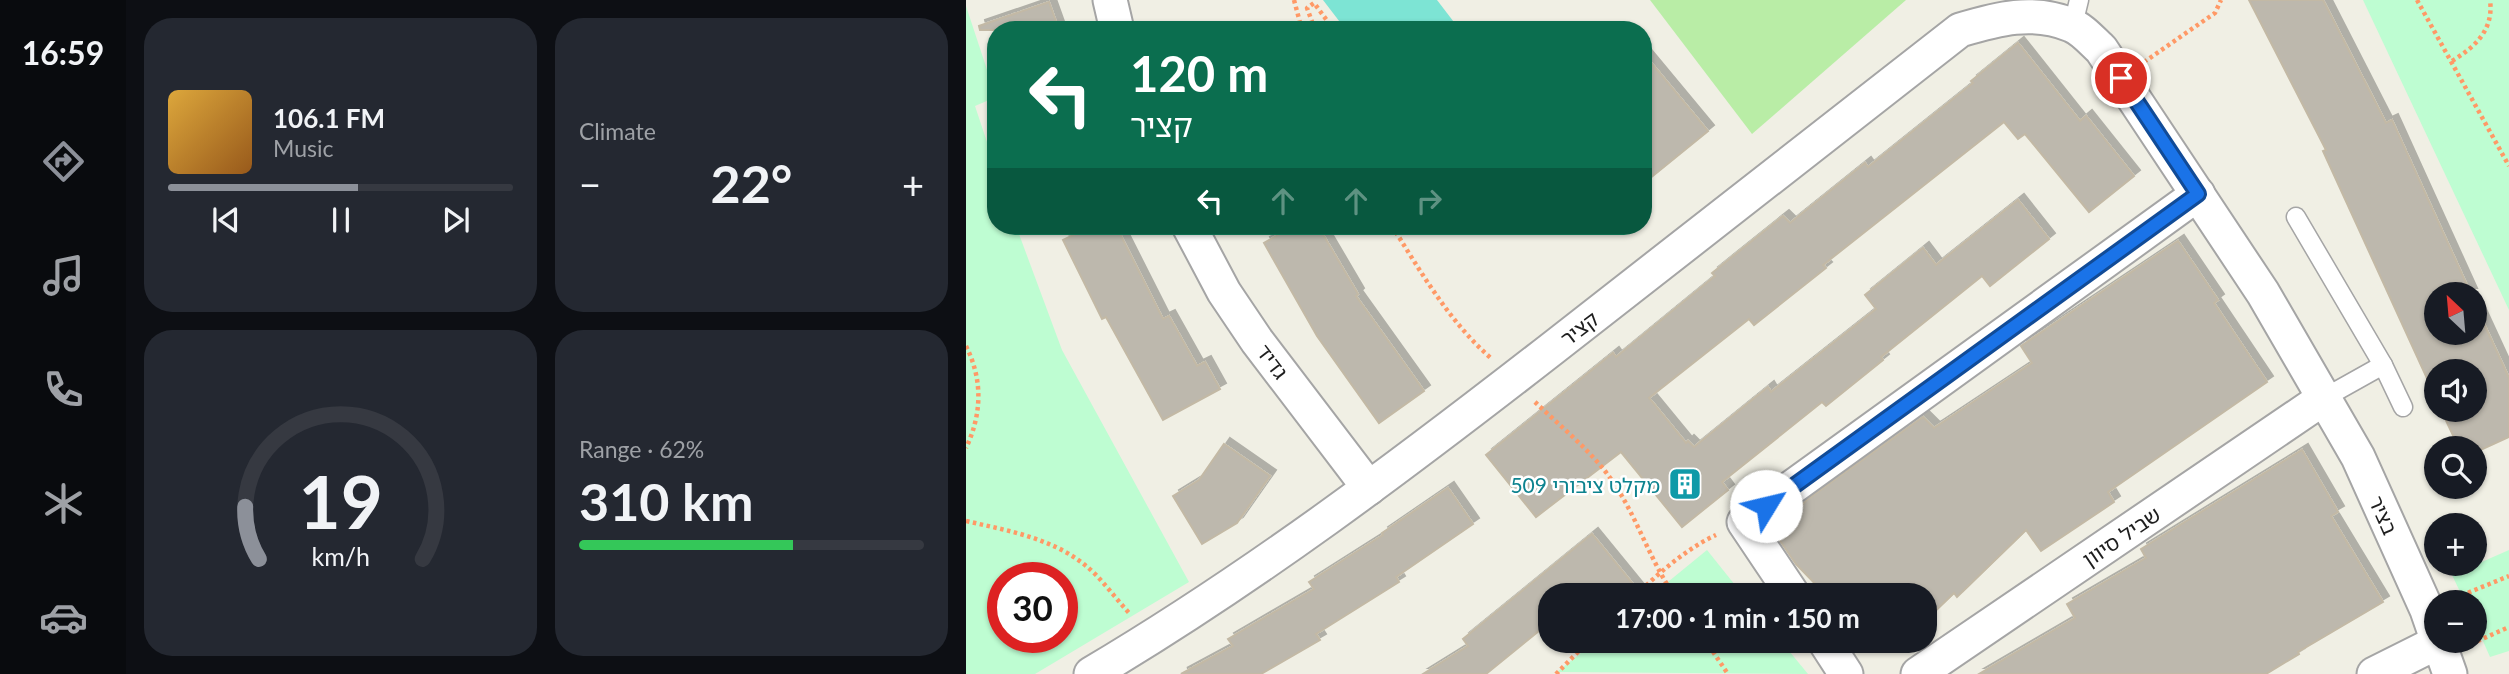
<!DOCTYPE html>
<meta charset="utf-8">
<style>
:root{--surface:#171b24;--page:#242831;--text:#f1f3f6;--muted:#9ea1a6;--line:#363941;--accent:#8c9099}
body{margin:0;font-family:Lato,"Noto Sans Hebrew",sans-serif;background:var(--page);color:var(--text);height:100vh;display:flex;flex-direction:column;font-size:26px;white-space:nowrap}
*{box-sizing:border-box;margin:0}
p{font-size:23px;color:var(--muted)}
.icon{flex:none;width:38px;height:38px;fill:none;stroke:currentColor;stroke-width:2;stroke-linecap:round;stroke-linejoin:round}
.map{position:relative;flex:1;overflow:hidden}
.sheet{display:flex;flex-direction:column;gap:18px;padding:18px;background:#0d0f14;width:840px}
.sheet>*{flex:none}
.hud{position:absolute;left:21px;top:21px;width:665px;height:214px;border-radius:28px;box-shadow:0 2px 5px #0004;background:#0b6e4f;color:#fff;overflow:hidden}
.needle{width:46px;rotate:334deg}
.buttons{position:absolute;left:1458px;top:282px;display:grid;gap:14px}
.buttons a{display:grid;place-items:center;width:63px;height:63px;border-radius:50%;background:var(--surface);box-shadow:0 2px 5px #0004;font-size:35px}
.speed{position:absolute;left:21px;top:562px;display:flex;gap:14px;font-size:35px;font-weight:700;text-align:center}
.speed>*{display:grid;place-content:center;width:91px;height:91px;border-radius:50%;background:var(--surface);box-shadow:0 2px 5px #0004;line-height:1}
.speed .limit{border:10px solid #d22;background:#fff;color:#111}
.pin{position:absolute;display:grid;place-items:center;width:60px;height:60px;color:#fff;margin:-30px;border:4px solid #fff;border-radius:50%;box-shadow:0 2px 7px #0007}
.me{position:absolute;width:77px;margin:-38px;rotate:54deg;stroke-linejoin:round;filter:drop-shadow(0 0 5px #0008)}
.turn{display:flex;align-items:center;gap:24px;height:147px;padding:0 28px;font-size:32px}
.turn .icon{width:91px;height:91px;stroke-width:2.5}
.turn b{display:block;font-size:49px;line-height:60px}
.lanes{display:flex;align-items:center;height:66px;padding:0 28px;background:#0003;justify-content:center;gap:35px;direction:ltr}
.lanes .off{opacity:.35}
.big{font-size:52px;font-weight:700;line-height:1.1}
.sheet .tile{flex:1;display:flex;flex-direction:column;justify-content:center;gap:10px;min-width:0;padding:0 24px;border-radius:28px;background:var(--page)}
.sheet .dial{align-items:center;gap:0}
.dial svg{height:182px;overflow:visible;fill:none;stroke:var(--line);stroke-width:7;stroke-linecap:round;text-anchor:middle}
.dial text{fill:var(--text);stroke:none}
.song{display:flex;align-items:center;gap:21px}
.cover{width:84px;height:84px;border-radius:10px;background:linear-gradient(135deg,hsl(40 70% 55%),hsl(30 70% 35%))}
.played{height:7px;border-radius:4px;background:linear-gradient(90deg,var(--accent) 55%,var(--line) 55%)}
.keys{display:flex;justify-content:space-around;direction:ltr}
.heat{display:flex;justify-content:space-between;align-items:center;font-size:38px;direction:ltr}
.charge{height:10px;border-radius:5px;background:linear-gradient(90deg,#34c759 62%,var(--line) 0)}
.sheet .tiles{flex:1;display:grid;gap:18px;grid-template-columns:repeat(2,1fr)}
.trip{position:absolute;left:572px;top:583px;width:399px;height:70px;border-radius:28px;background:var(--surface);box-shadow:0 2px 5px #0004;font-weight:700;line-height:70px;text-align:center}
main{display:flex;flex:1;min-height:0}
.tabs{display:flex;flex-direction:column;width:126px;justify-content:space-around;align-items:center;background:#090b0e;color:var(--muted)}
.tabs .icon{width:49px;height:49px}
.tabs .on{color:var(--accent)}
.tabs b{font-size:32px;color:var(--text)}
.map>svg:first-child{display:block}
.grass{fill:#b9eda6}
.park{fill:#befdd2;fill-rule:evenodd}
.pitch{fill:#7de4d4}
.building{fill:#bdb8ad;stroke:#c3b9a5;stroke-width:2;filter:url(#shadow)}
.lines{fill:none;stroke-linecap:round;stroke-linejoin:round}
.service-casing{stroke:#a5a5a5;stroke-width:21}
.minor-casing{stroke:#a5a5a5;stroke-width:37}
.path{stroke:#f96;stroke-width:4.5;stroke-dasharray:3.5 3.5;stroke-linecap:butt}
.service{stroke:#fff;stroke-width:18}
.minor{stroke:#fff;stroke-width:33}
.route-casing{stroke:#114b97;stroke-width:18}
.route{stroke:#1a73e8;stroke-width:12}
.labels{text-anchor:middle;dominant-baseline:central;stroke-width:5;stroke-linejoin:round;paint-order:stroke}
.street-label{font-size:21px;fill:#1e1e1e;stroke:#fff}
.culture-label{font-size:21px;fill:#0d838f;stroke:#fff;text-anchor:end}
</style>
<main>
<nav class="tabs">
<b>16:59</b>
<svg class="icon on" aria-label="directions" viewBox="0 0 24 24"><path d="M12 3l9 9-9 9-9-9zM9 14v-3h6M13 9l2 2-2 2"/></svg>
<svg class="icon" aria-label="music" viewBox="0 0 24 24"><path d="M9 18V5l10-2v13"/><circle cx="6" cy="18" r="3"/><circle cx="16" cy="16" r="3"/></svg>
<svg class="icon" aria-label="phone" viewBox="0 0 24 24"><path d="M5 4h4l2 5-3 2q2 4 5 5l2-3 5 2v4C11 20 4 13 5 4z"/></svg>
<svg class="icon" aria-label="climate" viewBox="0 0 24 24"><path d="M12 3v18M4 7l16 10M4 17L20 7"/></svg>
<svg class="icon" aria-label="car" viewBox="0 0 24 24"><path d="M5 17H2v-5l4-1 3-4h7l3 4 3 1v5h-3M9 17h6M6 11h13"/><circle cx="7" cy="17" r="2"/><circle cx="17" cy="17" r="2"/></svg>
</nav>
<section class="sheet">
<div class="tiles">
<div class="tile">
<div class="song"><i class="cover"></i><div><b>106.1 FM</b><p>Music</p></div></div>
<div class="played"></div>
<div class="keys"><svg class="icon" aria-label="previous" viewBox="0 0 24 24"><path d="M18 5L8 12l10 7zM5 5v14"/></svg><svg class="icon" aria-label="pause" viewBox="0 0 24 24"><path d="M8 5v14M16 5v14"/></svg><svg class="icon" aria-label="next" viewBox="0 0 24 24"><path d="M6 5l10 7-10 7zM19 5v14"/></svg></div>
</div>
<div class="tile"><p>Climate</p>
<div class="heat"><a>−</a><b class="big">22°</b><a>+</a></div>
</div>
<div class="tile dial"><svg viewBox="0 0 100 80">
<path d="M14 69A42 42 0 1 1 86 69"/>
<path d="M14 69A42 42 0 0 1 8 46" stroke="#8c9099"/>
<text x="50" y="56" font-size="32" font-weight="700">19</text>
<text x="50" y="72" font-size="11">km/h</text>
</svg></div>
<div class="tile"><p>Range · 62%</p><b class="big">310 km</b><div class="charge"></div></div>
</div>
</section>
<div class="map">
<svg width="1543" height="674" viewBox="0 0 1543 674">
<defs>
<filter id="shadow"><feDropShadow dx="6" dy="-6" stdDeviation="0" flood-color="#0004"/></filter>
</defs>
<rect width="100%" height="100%" fill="#f0efe4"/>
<path class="grass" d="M684 0H940L786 134Z"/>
<g class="park">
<path d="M1397 0H1543V310Z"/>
<path d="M0 6 30 97 9 106 30 169V226H50L96 350 223 582 69 674H0ZM37 578H96V637H37Z"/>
<path d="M741 550 777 595H686Z"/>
<path d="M1543 550V651L1524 657 1509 623 1508 602H1499L1486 575Z"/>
<path d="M814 640 842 674 591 672 630 641Z"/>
</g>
<path class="pitch" d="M357 0H471L494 30H380Z"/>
<g class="building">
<path d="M1283 0H1357L1420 123 1426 120 1505 294H1470V332H1508V302L1543 378V437L1508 453V448H1493L1475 410H1508V371H1470V398L1357 151 1360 150Z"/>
<path d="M83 2 93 30H14L13 26Z"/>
<path d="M1052 43 1114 121 1120 116 1168 176 1123 212 1059 134 1052 139 1038 122 857 265 860 268 788 325 783 319 683 398 720 443 722 441 728 447 802 387 805 392 910 309 899 295 957 248 970 265 1052 200 1083 239 1024 286 1016 276 915 357 917 360 860 406 856 402 756 482 762 490 716 527 655 452 570 517 520 455 647 353 650 357 749 276 746 273 817 216 824 223 899 163 902 167 1007 83 1005 81Z"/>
<path d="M677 53 742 131 677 184Z"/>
<path d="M126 226H150L197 319 203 316 231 366 239 362 254 389 197 420 140 317 136 319 97 240Z"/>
<path d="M328 226H352L392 294 390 296 458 391 413 423 351 336 298 243Z"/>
<path d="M1212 241 1252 300 1248 303 1301 382 1142 492 1148 502 1075 551 1060 530 991 597 988 593 959 621V595H860L830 564 808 532 842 499 957 417 968 428 1066 363 1055 346Z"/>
<path d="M258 444 304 476 271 523 236 544 207 496 233 480Z"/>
<path d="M1336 450 1372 512 1365 516 1417 602 1332 652 1333 654 1300 674H1013L1109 618 1101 604 1180 558 1175 549Z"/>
<path d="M482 488 507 524 430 577 433 582 350 634 354 640 295 674H215L267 646 262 639 348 589 343 582 417 535 416 533Z"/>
<path d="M626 534 676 595H584V622L520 674H457L502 646 497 639Z"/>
</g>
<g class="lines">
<defs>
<g id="service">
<path d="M1107 25 1113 0"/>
<path d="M1330 217 1417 365 1437 407"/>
<path d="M1358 398 1417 365"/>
</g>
<g id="minor">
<path d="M144 0 151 30"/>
<path d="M223 226 258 292 291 341 403 488"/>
<path d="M827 595 778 522 1232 194"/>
<path d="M858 640 880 674"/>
<path d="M1472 640 1484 674"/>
<path d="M125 674C287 578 438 464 587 348 723 243 858 136 994 30 1031 19 1067 9 1105 25 1116 29 1126 41 1135 49L1297 293 1392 457 1461 610 1470 636"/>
<path d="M952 674 1358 398"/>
<path d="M1408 674 1472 642"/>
</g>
</defs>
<use href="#service" class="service-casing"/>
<use href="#minor" class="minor-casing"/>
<g class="path">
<path d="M328 0 336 30"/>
<path d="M1451 0 1543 166"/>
<path d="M349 30 341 8 348 3 368 30"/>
<path d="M1486 61C1509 47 1528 30 1524 0"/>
<path d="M1178 62 1249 13 1255 0"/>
<path d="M426 226C455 272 484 323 526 359"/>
<path d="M0 346C17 380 16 414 0 448"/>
<path d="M569 402C592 424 619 446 639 471 669 509 681 556 708 595"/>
<path d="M0 521C48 532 97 540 132 577 143 589 153 602 164 614"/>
<path d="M670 595C694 572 720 549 750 535"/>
<path d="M1489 598 1543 576"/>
<path d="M739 640 762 674"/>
<path d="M1505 644 1543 627"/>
<path d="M590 674 624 640"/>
</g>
<use href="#service" class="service"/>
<use href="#minor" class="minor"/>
</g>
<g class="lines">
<defs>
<path id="route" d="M800 506 1232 194 1155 78"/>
</defs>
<use href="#route" class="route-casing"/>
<use href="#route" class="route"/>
</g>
<defs>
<symbol id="building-square" viewBox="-11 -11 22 22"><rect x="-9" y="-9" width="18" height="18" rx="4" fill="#0f9aa8" stroke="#fff"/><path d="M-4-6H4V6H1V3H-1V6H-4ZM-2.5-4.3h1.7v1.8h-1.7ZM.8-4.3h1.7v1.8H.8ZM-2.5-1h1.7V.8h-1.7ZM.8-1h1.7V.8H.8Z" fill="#fff"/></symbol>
</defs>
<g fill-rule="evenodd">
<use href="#building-square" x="700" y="465" width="38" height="38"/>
</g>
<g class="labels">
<g class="street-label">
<text transform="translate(613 328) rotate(-37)">קציר</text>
<text transform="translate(307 361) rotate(53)">גדיד</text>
<text transform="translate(1418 515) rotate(66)">בציר</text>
<text transform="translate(1155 536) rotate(-34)">שביל סיוון</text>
</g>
<g class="culture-label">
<text x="694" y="484">מקלט ציבורי 509</text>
</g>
</g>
</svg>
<div class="buttons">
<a><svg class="needle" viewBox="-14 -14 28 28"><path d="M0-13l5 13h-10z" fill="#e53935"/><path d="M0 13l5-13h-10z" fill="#9ea1a6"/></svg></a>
<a><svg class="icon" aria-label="sound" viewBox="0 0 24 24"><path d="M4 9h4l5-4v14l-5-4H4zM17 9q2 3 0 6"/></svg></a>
<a><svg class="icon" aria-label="search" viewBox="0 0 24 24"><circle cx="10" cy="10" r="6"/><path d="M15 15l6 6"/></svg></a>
<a>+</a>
<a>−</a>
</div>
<div class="speed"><div class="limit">30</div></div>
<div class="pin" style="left:1155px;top:78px;background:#d93025"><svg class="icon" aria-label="arrive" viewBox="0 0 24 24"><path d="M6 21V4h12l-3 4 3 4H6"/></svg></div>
<svg class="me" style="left:800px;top:506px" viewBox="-20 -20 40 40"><circle r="19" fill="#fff"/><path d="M0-13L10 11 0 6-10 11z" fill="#1a73e8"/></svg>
<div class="trip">17:00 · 1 min · 150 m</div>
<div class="hud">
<div class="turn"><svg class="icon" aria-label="left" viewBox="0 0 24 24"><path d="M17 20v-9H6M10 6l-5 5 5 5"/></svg><div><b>120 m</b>קציר</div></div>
<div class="lanes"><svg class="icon" aria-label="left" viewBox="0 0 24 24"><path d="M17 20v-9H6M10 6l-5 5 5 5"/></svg><svg class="icon off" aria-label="ahead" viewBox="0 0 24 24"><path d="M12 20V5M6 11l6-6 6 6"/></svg><svg class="icon off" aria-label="ahead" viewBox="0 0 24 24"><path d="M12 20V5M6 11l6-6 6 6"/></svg><svg class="icon off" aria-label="right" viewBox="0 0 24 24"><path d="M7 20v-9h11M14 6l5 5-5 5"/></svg></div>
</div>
</div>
</main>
